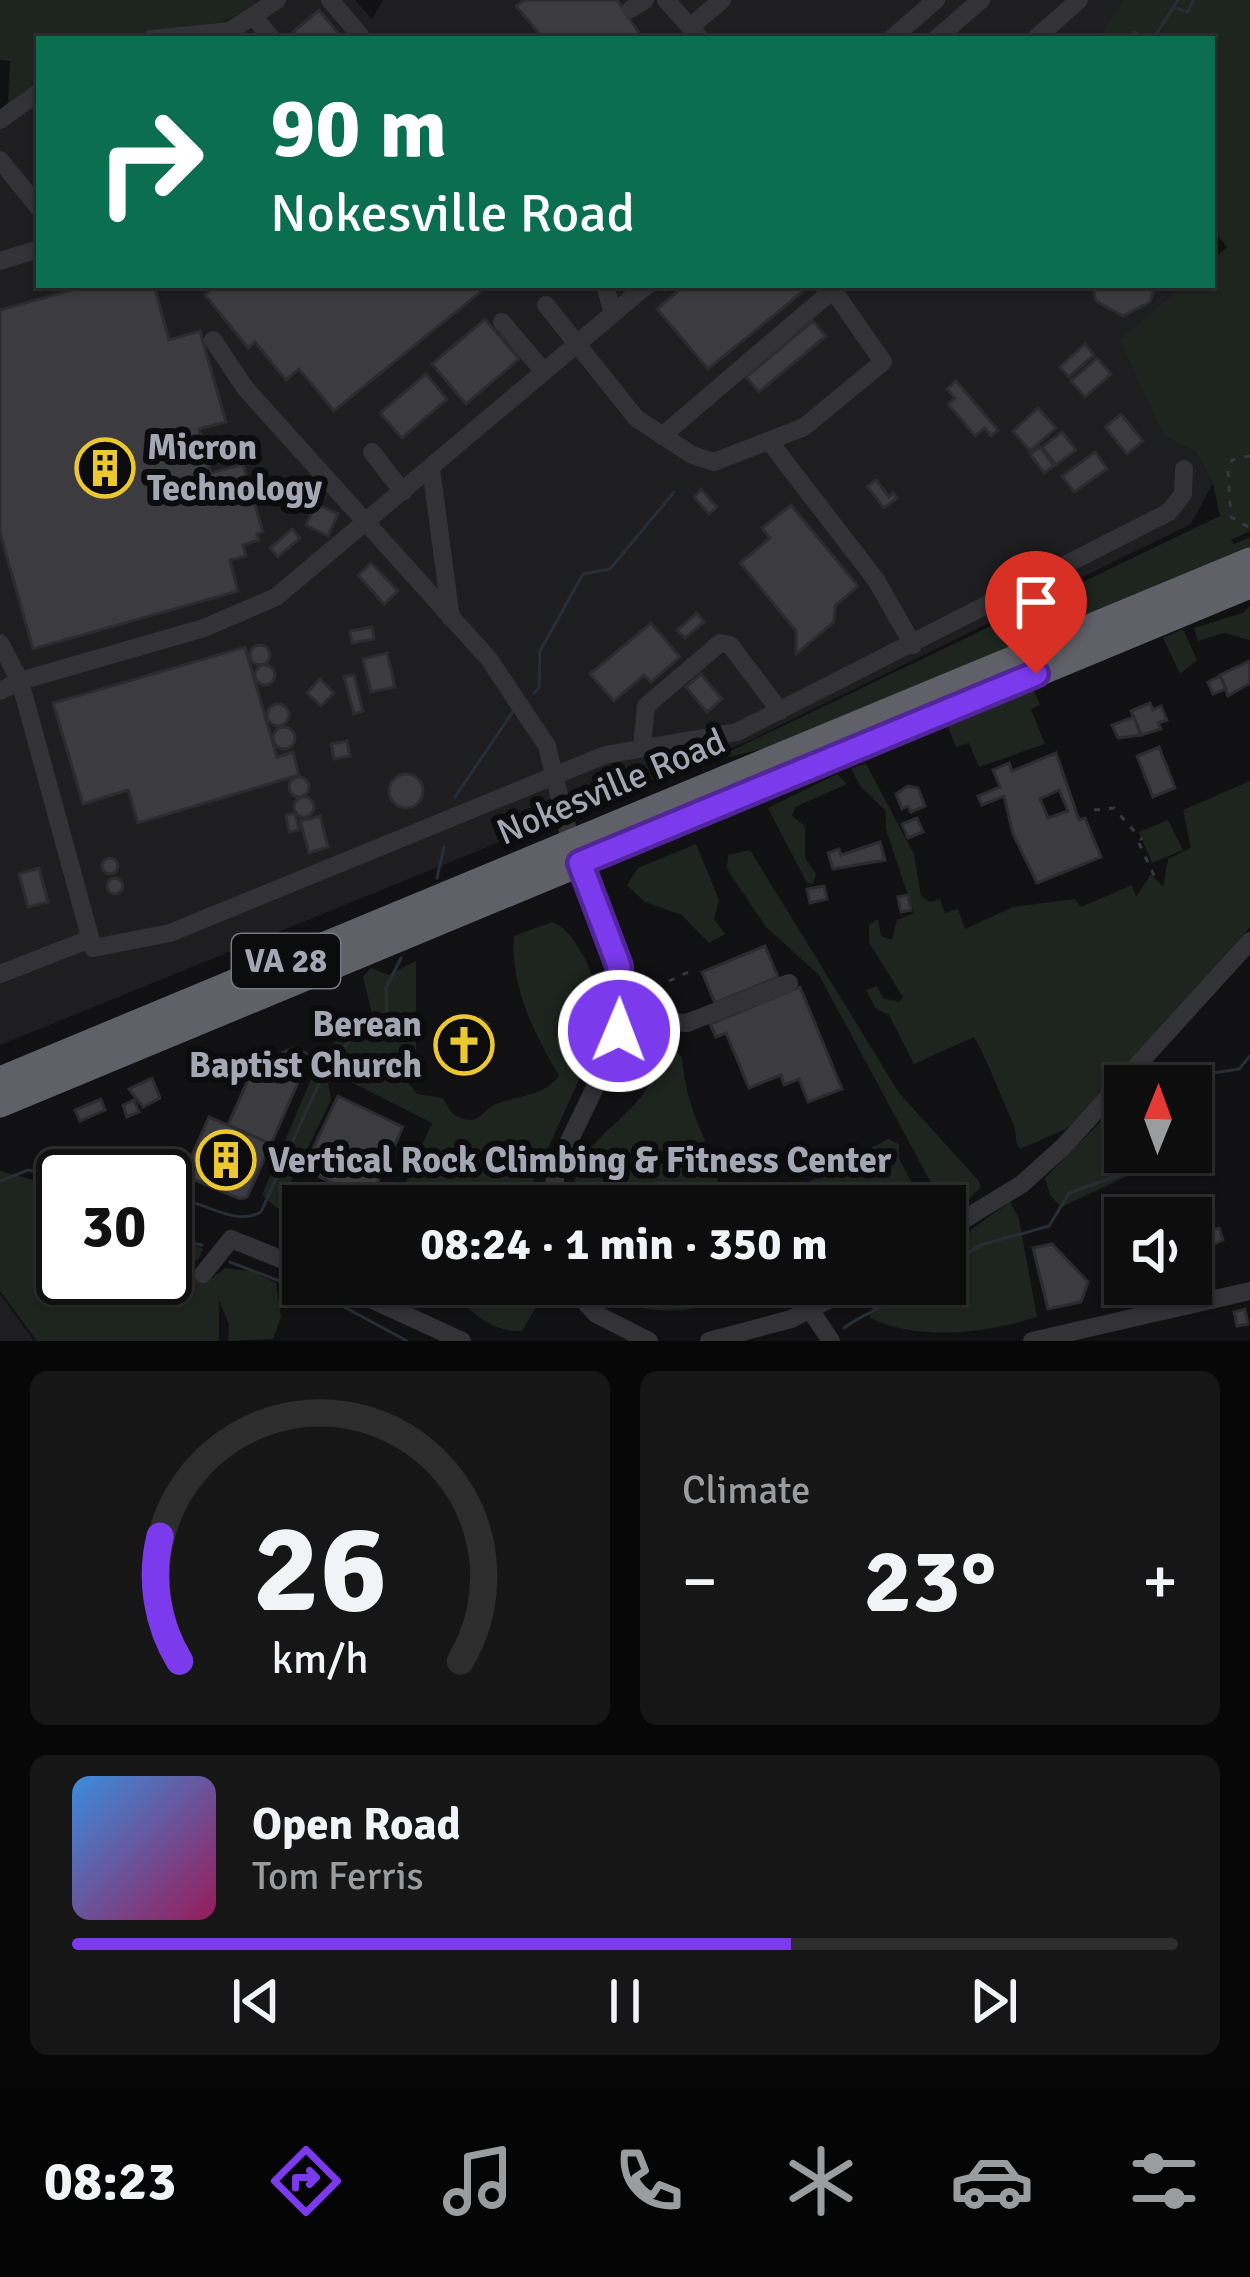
<!DOCTYPE html>
<meta charset="utf-8">
<style>
:root{--surface:#0d0d0e;--page:#161617;--text:#f1f3f6;--muted:#9a9c9e;--line:#2d2d2e;--accent:#7c3aed}
body{margin:0;font-family:Signika,sans-serif;background:var(--page);color:var(--text);height:100vh;display:flex;flex-direction:column;font-size:45px;white-space:nowrap}
*{box-sizing:border-box;margin:0}
p{font-size:39px;color:var(--muted)}
.icon{flex:none;width:66px;height:66px;fill:none;stroke:currentColor;stroke-width:2;stroke-linecap:round;stroke-linejoin:round}
.map{position:relative;height:1341px;overflow:hidden}
.side{display:flex;flex-direction:column;gap:30px;padding:30px;background:#070708;flex:1}
.side>*{flex:none}
.banner{position:absolute;left:36px;top:36px;width:1179px;height:252px;border-radius:0px;box-shadow:0 3px 9px #0004,0 0 0 3px var(--line);background:#0b6e4f;color:#fff;overflow:hidden}
.needle{width:78px;rotate:1deg}
.controls{position:absolute;left:1104px;top:1065px;display:grid;gap:24px}
.controls a{display:grid;place-items:center;width:108px;height:108px;border-radius:0px;background:var(--surface);box-shadow:0 3px 9px #0004,0 0 0 3px var(--line);font-size:60px}
.speed{position:absolute;left:36px;top:1149px;display:flex;gap:24px;font-size:60px;font-weight:700;text-align:center}
.speed>*{display:grid;place-content:center;width:156px;height:156px;border-radius:50%;background:var(--surface);box-shadow:0 3px 9px #0004,0 0 0 3px var(--line);line-height:1}
.speed .limit{border:6px solid #111;border-radius:18px;background:#fff;color:#111}
.pin{position:absolute;display:grid;place-items:center;width:102px;height:102px;color:#fff;margin:-123px -51px;border-radius:50% 50% 50% 0;rotate:-45deg;box-shadow:0 0 12px #0007}
.pin .icon{rotate:45deg}
.me{position:absolute;width:132px;margin:-66px;rotate:1deg;stroke-linejoin:round;filter:drop-shadow(0 0 9px #0008)}
.turn{display:flex;align-items:center;gap:42px;height:252px;padding:0 36px;font-size:54px}
.turn .icon{width:156px;height:156px;stroke-width:2.5}
.turn b{display:block;font-size:84px;line-height:102px}
.big{font-size:90px;font-weight:800;line-height:1.1}
.side .card{flex:1;display:flex;flex-direction:column;justify-content:center;gap:18px;min-width:0;padding:0 42px;border-radius:18px;background:var(--page)}
.side .dial{align-items:center;gap:0}
.dial svg{height:312px;overflow:visible;fill:none;stroke:var(--line);stroke-width:7;stroke-linecap:round;text-anchor:middle}
.dial text{fill:var(--text);stroke:none}
.song{display:flex;align-items:center;gap:36px}
.cover{width:144px;height:144px;border-radius:18px;background:linear-gradient(135deg,hsl(210 70% 55%),hsl(330 70% 35%))}
.played{height:12px;border-radius:6px;background:linear-gradient(90deg,var(--accent) 65%,var(--line) 65%)}
.keys{display:flex;justify-content:space-around;direction:ltr}
.heat{display:flex;justify-content:space-between;align-items:center;font-size:66px;direction:ltr}
.side .tiles{flex:1;display:grid;gap:30px;grid-template-columns:1fr 1fr}
.card:last-child{grid-column:span 2}
.trip{position:absolute;left:282px;top:1185px;width:684px;height:120px;border-radius:0px;background:var(--surface);box-shadow:0 3px 9px #0004,0 0 0 3px var(--line);font-weight:800;line-height:120px;text-align:center}
.tab-bar{display:flex;height:192px;justify-content:space-around;align-items:center;background:#050506;color:var(--muted)}
.tab-bar .icon{width:84px;height:84px}
.tab-bar .selected{color:var(--accent)}
.tab-bar b{font-size:54px;color:var(--text)}
.map>svg:first-child{display:block}
.built{fill:#1e1d20}
.green{fill:#1e251f}
.lines{fill:none;stroke-linecap:round;stroke-linejoin:round}
.stream{stroke:#282e36;stroke-width:3}
.building{fill:#3c3b40;stroke:#2c2b2f;stroke-width:3;fill-rule:evenodd}
.path{stroke:#38393e;stroke-width:3;stroke-dasharray:6 9;stroke-linecap:butt}
.minor{stroke:#323237;stroke-width:18}
.highway{stroke:#5f6068;stroke-width:27}
.route-casing{stroke:#51269a;stroke-width:30}
.route{stroke:#7c3aed;stroke-width:21}
.labels{text-anchor:middle;dominant-baseline:central;stroke-width:12;stroke-linejoin:round;paint-order:stroke}
.shield{fill:#0c0c0e;stroke:#767882;stroke-width:3}
.shield-label{font-size:33px;font-weight:bold;fill:#a3a6b3}
.poi-label{font-size:36px;font-weight:bold;fill:#a3a6b3;stroke:#0c0c0e;text-anchor:start}
.street-label{font-size:36px;fill:#a3a6b3;stroke:#0c0c0e}
</style>
<div class="map">
<svg width="1250" height="1341" viewBox="0 0 1250 1341">
<rect width="100%" height="100%" fill="#111113"/>
<g class="built">
<path d="M254 0H355L372 19 383 0H1143L1118 39H94L161 29Z"/>
<path d="M39 80V285H1199L1136 346 1213 483 1191 524 746 742 0 1045V109Z"/>
<path d="M0 1294 34 1341H0Z"/>
</g>
<g class="green">
<path d="M0 0H254L255 2C226 36 87 39 39 39V80L8 104 10 61 0 60Z"/>
<path d="M1123 0H1250V531L1231 540 1234 544 1250 537V548L763 749 708 762 1220 516 1213 483 1195 451 1164 436 1120 340 1183 285H1212V260L1227 247 1212 229V39H1098Z"/>
<path d="M1250 606V640L1224 633 1198 641 1194 628 1243 613Z"/>
<path d="M1183 629 1197 660 1180 674 1163 638Z"/>
<path d="M1032 687 1040 705 1031 709 1045 744 979 767 969 743 956 747 946 722Z"/>
<path d="M866 764 914 854 921 896 930 902 940 899 945 913 958 909 965 929 1013 907 1075 899 1081 907 1132 885 1136 897 1151 874 1163 887 1168 859 1191 848 1183 810 1250 781V927L1085 1111 1066 1129 1020 1149C1013 1138 1018 1134 1013 1123 999 1093 990 1065 974 1037L914 1064 889 1015 876 1009 866 990 877 986 883 998 899 1002 903 997 869 943V925L878 919 881 936 892 940 897 920 914 913 886 829V811L860 786 851 768Z"/>
<path d="M837 774 847 784 795 807 792 816 805 826V858L816 874 813 884 807 883 768 808Z"/>
<path d="M1168 820 1183 850 1152 863 1139 832Z"/>
<path d="M696 844 719 900 714 919 725 934 709 943 682 915 645 902 627 885 638 868Z"/>
<path d="M750 850 899 1093 978 1180 981 1187 950 1218 819 975 766 927 727 869 728 855Z"/>
<path d="M552 922C565 927 572 937 579 949 606 990 593 1016 576 1058L581 1075 535 1177 529 1206H395L432 1123 341 1077 328 1083 331 1100 278 1209 262 1195 323 1051 372 1014 363 977 371 968 389 975 416 961V1054L405 1079 417 1094 443 1098C448 1107 452 1116 463 1119 481 1124 483 1109 496 1104 519 1095 542 1097 559 1076 534 1033 510 986 514 936Z"/>
<path d="M670 1045 682 1057C684 1089 694 1117 708 1147 720 1170 712 1187 733 1206H572C572 1140 621 1131 649 1085 655 1073 656 1060 662 1048Z"/>
<path d="M1125 1097V1152H1152L1141 1158 1145 1168 1061 1207 1050 1195 1045 1178Z"/>
<path d="M888 1139 899 1144V1159L925 1206H764Z"/>
<path d="M0 1171 63 1188V1278H165V1258L173 1260 165 1254V1231L203 1249 198 1260 179 1263 212 1278 225 1268 250 1271 276 1283 281 1317 273 1339 228 1341 229 1324 219 1300V1341H37L0 1291Z"/>
<path d="M1010 1202 1019 1219 1037 1317C983 1334 920 1341 870 1318L873 1303 894 1284H945V1248Z"/>
<path d="M414 1284H545L547 1289 522 1331C494 1332 481 1318 461 1303 449 1294 428 1289 414 1284Z"/>
<path d="M596 1284H781C716 1303 654 1333 596 1284Z"/>
</g>
<g class="lines">
<g class="stream">
<path d="M1175 8 1188 12 1193 0"/>
<path d="M1134 32 1147 39"/>
<path d="M1153 39 1178 0"/>
<path d="M534 693 539 688 540 651 583 574 610 569 674 492"/>
<path d="M455 797 514 710"/>
<path d="M437 878 444 847"/>
<path d="M1191 1099 1213 1073 1239 1069 1250 1056"/>
<path d="M0 1181 28 1170 63 1177"/>
<path d="M165 1200C198 1194 231 1229 261 1212L320 1081 353 1036 376 1032 387 1022 386 988 401 958"/>
<path d="M165 1237 202 1245"/>
<path d="M230 1262 313 1294"/>
<path d="M945 1267 981 1245 1049 1226 1069 1193 1120 1175 1134 1152"/>
<path d="M337 1303 407 1341"/>
<path d="M844 1328C866 1311 897 1304 915 1284"/>
</g>
</g>
<g class="building">
<path d="M524 0H617L643 39H544L516 6Z"/>
<path d="M319 10 343 39H299L293 32Z"/>
<path d="M90 285H154L169 340 200 331 226 422 199 429 211 473 243 464 263 532 257 534 259 540 243 545 246 556 230 560 238 591 33 649 0 533V310Z"/>
<path d="M216 285H489L334 411 299 369 286 380 255 342 248 348 205 295Z"/>
<path d="M685 285H811L708 369 657 309Z"/>
<path d="M1092 285H1154L1155 286 1150 302 1123 316 1096 301Z"/>
<path d="M485 319 519 359 466 404 432 364Z"/>
<path d="M813 321 826 336 759 392 746 377Z"/>
<path d="M1085 344 1094 355 1069 377 1060 367Z"/>
<path d="M1097 358 1111 374 1085 397 1071 381Z"/>
<path d="M426 374 447 399 402 438 380 413Z"/>
<path d="M956 381 998 430 991 436 985 428 975 436 948 404 955 398 947 389Z"/>
<path d="M1038 408 1056 428 1030 451 1013 431Z"/>
<path d="M1121 414 1143 441 1127 454 1105 427Z"/>
<path d="M1062 432 1076 450 1056 465 1042 447Z"/>
<path d="M1040 447 1054 466 1044 473 1030 454Z"/>
<path d="M1095 452 1107 469 1074 492 1062 476Z"/>
<path d="M876 480 889 497 893 493 897 498 884 508 867 486Z"/>
<path d="M701 489 717 507 709 514 694 497Z"/>
<path d="M316 504 338 514 328 536 306 525Z"/>
<path d="M791 505 858 586 835 606 834 622 796 654V631L740 563 770 538 762 528Z"/>
<path d="M292 529 300 538 278 557 270 548Z"/>
<path d="M371 563 398 591 384 604 358 575Z"/>
<path d="M697 613 704 622 685 638 677 630Z"/>
<path d="M651 623 680 657 651 682 644 675 614 701 590 674Z"/>
<path d="M372 627 374 639 352 643 350 631Z"/>
<circle cx="260" cy="655" r="10"/>
<path d="M245 647 277 757 293 752 299 775 138 823 128 790 83 804 53 703Z"/>
<path d="M387 653 395 687 371 692 363 659Z"/>
<path d="M1250 661V683L1228 696 1220 675Z"/>
<circle cx="265" cy="675" r="10"/>
<path d="M701 674 722 699 707 712 686 687Z"/>
<path d="M354 675 363 711 354 714 344 677Z"/>
<path d="M1220 676 1226 689 1213 694 1208 682Z"/>
<path d="M320 679 334 693 321 706 307 693Z"/>
<path d="M1150 703 1153 710 1161 706 1167 720 1158 723 1161 729 1141 735 1131 711Z"/>
<circle cx="278" cy="715" r="11"/>
<path d="M1134 717 1141 735 1118 738 1112 725Z"/>
<circle cx="284" cy="738" r="11"/>
<path d="M347 741 350 756 334 759 331 744Z"/>
<path d="M1159 747 1175 788 1153 797 1137 756Z"/>
<path d="M1056 753 1079 820 1085 818 1101 857 1037 883 1013 834 1004 796 982 805 978 796 1000 787 993 770 1009 763 1012 771ZM1059 790 1068 811 1048 818 1040 799Z"/>
<circle cx="406" cy="791" r="17"/>
<circle cx="299" cy="787" r="10"/>
<path d="M908 786 918 788 925 806 911 812 908 806 902 809 896 794Z"/>
<circle cx="304" cy="807" r="10"/>
<path d="M295 813 299 830 289 832 286 815Z"/>
<path d="M320 816 328 847 309 853 300 821Z"/>
<path d="M917 818 923 832 908 838 902 824Z"/>
<path d="M880 842 885 860 833 869 828 853 839 849 841 855Z"/>
<circle cx="110" cy="866" r="8"/>
<path d="M39 868 48 902 28 907 19 874Z"/>
<circle cx="115" cy="886" r="8"/>
<path d="M824 886 827 899 810 903 807 889Z"/>
<path d="M908 895 911 910 901 912 898 897Z"/>
<path d="M765 946 778 977 715 1003 702 972Z"/>
<path d="M800 987 842 1089 808 1102 799 1079 784 1085 781 1075 749 1088 726 1033 716 1037 710 1024Z"/>
<path d="M480 1018 488 1024 482 1031 487 1041 457 1072 439 1056 469 1020 474 1024Z"/>
<path d="M294 1048 310 1055 271 1144 228 1125 255 1064Z"/>
<path d="M152 1078 160 1098 143 1107 129 1089Z"/>
<path d="M338 1096 403 1127 369 1200 303 1169Z"/>
<path d="M101 1099 105 1110 80 1121 75 1110Z"/>
<path d="M134 1100 139 1112 127 1117 123 1105Z"/>
<path d="M209 1117 271 1144 247 1197 240 1199 183 1175Z"/>
<path d="M1145 1199 1154 1218H1125V1259L1105 1218Z"/>
<path d="M1219 1228 1223 1240 1205 1248 1200 1233Z"/>
<path d="M1052 1244 1088 1282 1081 1302 1048 1309 1033 1248Z"/>
<path d="M1245 1309 1248 1324 1237 1326 1234 1312Z"/>
</g>
<g class="lines">
<g class="path">
<path d="M1250 456 1232 460 1228 470 1231 517 1250 528"/>
<path d="M1094 810 1114 808 1142 840"/>
<path d="M1139 843 1157 882"/>
<path d="M669 981 693 970"/>
</g>
<g class="minor">
<path d="M330 0 360 35"/>
<path d="M666 0 690 27"/>
<path d="M631 9 645 0"/>
<path d="M255 18 272 39"/>
<path d="M151 39 230 31 277 0"/>
<path d="M701 39 690 27 722 0"/>
<path d="M891 39 936 0"/>
<path d="M936 39 981 0"/>
<path d="M1035 39 1079 0"/>
<path d="M0 120 39 92"/>
<path d="M0 160 39 208"/>
<path d="M0 261 39 249"/>
<path d="M605 285 613 314"/>
<path d="M647 285 276 597 204 628 20 681 93 948 170 933 605 755 737 732 1169 512 1183 494 1184 469"/>
<path d="M546 305 636 418 692 455 714 462 804 427 883 362 833 290 836 285"/>
<path d="M502 322 544 372"/>
<path d="M213 340 245 388 489 659 547 746 571 843 616 956 622 1000 613 1050 559 1162 549 1206"/>
<path d="M662 436 833 290"/>
<path d="M769 441 876 580 913 645"/>
<path d="M372 452 403 492"/>
<path d="M431 468 451 618"/>
<path d="M0 643 20 681 0 691"/>
<path d="M642 747 646 706 720 643 730 645 780 711"/>
<path d="M0 974 90 939"/>
<path d="M621 1019 687 1023 789 983"/>
<path d="M945 1231 1022 1184 1064 1146 1250 941"/>
<path d="M203 1274 231 1239 303 1268"/>
<path d="M338 1284 462 1341"/>
<path d="M569 1284 596 1314 649 1341"/>
<path d="M811 1311 831 1341"/>
<path d="M709 1341 791 1319 859 1284"/>
<path d="M1032 1341 1250 1291"/>
</g>
<g class="highway">
<path d="M0 1080 1250 561"/>
<path d="M0 1104 1250 585"/>
</g>
</g>
<g class="lines">
<defs>
<path id="route" d="M619 1031V966L580 863 1036 674"/>
</defs>
<use href="#route" class="route-casing"/>
<use href="#route" class="route"/>
</g>
<defs>
<symbol id="building-ring" viewBox="-11 -11 22 22"><circle r="9.5" fill="#0c0c0e" stroke="#ebc731" stroke-width="1.5"/><path d="M-4-6H4V6H1V3H-1V6H-4ZM-2.5-4.3h1.7v1.8h-1.7ZM.8-4.3h1.7v1.8H.8ZM-2.5-1h1.7V.8h-1.7ZM.8-1h1.7V.8H.8Z" fill="#ebc731"/></symbol>
<symbol id="church-ring" viewBox="-11 -11 22 22"><circle r="9.5" fill="#0c0c0e" stroke="#ebc731" stroke-width="1.5"/><path d="M-1.2-6h2.4v3.5h3.3v2.4h-3.3V6h-2.4V-.1h-3.3v-2.4h3.3Z" fill="#ebc731"/></symbol>
</defs>
<g fill-rule="evenodd">
<use href="#building-ring" x="72" y="435" width="66" height="66"/>
<use href="#church-ring" x="431" y="1012" width="66" height="66"/>
<use href="#building-ring" x="193" y="1127" width="66" height="66"/>
</g>
<g class="labels">
<rect class="shield" x="232" y="934" width="108" height="54" rx="9"/>
<g class="shield-label">
<text x="286" y="961">VA 28</text>
</g>
<g class="poi-label">
<text x="147" y="447">Micron<tspan x="147" dy="41">Technology</tspan></text>
<text x="422" y="1024" text-anchor="end">Berean<tspan x="422" dy="41">Baptist Church</tspan></text>
<text x="268" y="1160">Vertical Rock Climbing &amp; Fitness Center</text>
</g>
<g class="street-label">
<text transform="translate(611 787) rotate(-23)">Nokesville Road</text>
</g>
</g>
</svg>
<div class="controls">
<a><svg class="needle" viewBox="-14 -14 28 28"><path d="M0-13l5 13h-10z" fill="#e53935"/><path d="M0 13l5-13h-10z" fill="#9a9c9e"/></svg></a>
<a><svg class="icon" aria-label="sound" viewBox="0 0 24 24"><path d="M4 9h4l5-4v14l-5-4H4zM17 9q2 3 0 6"/></svg></a>
</div>
<div class="speed"><div class="limit">30</div></div>
<div class="pin" style="left:1036px;top:674px;background:#d93025"><svg class="icon" aria-label="arrive" viewBox="0 0 24 24"><path d="M6 21V4h12l-3 4 3 4H6"/></svg></div>
<svg class="me" style="left:619px;top:1031px" viewBox="-20 -20 40 40"><circle r="17" fill="#7c3aed" stroke="#fff" stroke-width="3"/><path d="M0-11L8 9 0 5-8 9z" fill="#fff"/></svg>
<div class="trip">08:24 · 1 min · 350 m</div>
<div class="banner">
<div class="turn"><svg class="icon" aria-label="right" viewBox="0 0 24 24"><path d="M7 20v-9h11M14 6l5 5-5 5"/></svg><div><b>90 m</b>Nokesville Road</div></div>
</div>
</div>
<section class="side">
<div class="tiles">
<div class="card dial"><svg viewBox="0 0 100 80">
<path d="M14 69A42 42 0 1 1 86 69"/>
<path d="M14 69A42 42 0 0 1 9 37" stroke="#7c3aed"/>
<text x="50" y="56" font-size="32" font-weight="700">26</text>
<text x="50" y="72" font-size="11">km/h</text>
</svg></div>
<div class="card"><p>Climate</p>
<div class="heat"><a>−</a><b class="big">23°</b><a>+</a></div>
</div>
<div class="card">
<div class="song"><i class="cover"></i><div><b>Open Road</b><p>Tom Ferris</p></div></div>
<div class="played"></div>
<div class="keys"><svg class="icon" aria-label="previous" viewBox="0 0 24 24"><path d="M18 5L8 12l10 7zM5 5v14"/></svg><svg class="icon" aria-label="pause" viewBox="0 0 24 24"><path d="M8 5v14M16 5v14"/></svg><svg class="icon" aria-label="next" viewBox="0 0 24 24"><path d="M6 5l10 7-10 7zM19 5v14"/></svg></div>
</div>
</div>
</section>
<nav class="tab-bar">
<b>08:23</b>
<svg class="icon selected" aria-label="directions" viewBox="0 0 24 24"><path d="M12 3l9 9-9 9-9-9zM9 14v-3h6M13 9l2 2-2 2"/></svg>
<svg class="icon" aria-label="music" viewBox="0 0 24 24"><path d="M9 18V5l10-2v13"/><circle cx="6" cy="18" r="3"/><circle cx="16" cy="16" r="3"/></svg>
<svg class="icon" aria-label="phone" viewBox="0 0 24 24"><path d="M5 4h4l2 5-3 2q2 4 5 5l2-3 5 2v4C11 20 4 13 5 4z"/></svg>
<svg class="icon" aria-label="climate" viewBox="0 0 24 24"><path d="M12 3v18M4 7l16 10M4 17L20 7"/></svg>
<svg class="icon" aria-label="car" viewBox="0 0 24 24"><path d="M5 17H2v-5l4-1 3-4h7l3 4 3 1v5h-3M9 17h6M6 11h13"/><circle cx="7" cy="17" r="2"/><circle cx="17" cy="17" r="2"/></svg>
<svg class="icon" aria-label="filters" viewBox="0 0 24 24"><path d="M4 7h16M4 17h16"/><circle cx="9" cy="7" r="2"/><circle cx="15" cy="17" r="2"/></svg>
</nav>
